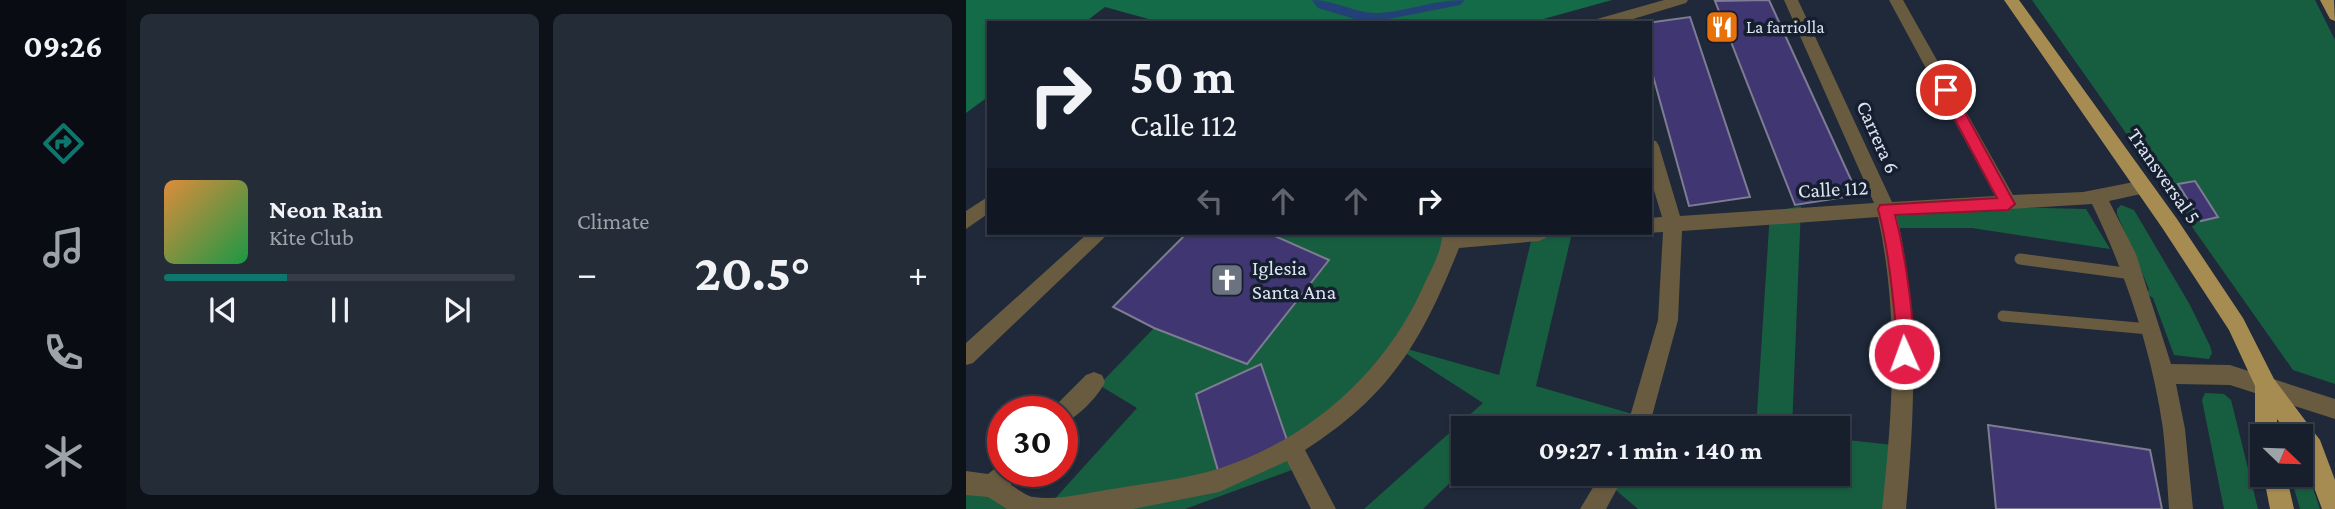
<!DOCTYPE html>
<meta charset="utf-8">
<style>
:root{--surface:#171f2c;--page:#242c38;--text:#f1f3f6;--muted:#9ea2a9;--line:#363d48;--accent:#0f766e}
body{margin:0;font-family:"Crimson Pro",serif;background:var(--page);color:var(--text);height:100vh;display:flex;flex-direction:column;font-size:26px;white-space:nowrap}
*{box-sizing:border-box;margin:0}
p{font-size:23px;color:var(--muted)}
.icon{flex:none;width:38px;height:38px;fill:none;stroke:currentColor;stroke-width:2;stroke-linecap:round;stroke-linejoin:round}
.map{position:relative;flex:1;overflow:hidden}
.details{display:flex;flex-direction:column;gap:14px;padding:14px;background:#0d1118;width:840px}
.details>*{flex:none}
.banner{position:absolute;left:21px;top:21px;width:665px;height:214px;border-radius:0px;box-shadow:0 2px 5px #0004,0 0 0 2px var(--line);background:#171f2c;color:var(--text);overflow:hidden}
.needle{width:46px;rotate:113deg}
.tools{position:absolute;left:1284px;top:424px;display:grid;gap:14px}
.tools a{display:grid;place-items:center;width:63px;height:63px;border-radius:0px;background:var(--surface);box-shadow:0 2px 5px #0004,0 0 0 2px var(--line);font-size:35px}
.speed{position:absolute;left:21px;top:396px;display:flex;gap:14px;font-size:35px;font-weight:700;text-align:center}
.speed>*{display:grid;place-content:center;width:91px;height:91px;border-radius:50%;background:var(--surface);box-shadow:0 2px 5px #0004,0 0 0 2px var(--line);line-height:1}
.speed .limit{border:10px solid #d22;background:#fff;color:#111}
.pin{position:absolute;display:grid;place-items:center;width:60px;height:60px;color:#fff;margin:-30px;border:4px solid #fff;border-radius:50%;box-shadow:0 2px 7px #0007}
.me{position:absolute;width:77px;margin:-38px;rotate:358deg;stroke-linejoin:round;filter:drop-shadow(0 0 5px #0008)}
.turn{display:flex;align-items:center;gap:24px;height:147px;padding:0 28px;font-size:32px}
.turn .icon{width:91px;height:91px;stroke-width:2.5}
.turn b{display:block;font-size:49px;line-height:60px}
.lanes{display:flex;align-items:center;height:66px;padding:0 28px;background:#0003;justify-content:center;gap:35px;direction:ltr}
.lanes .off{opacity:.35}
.big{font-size:52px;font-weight:700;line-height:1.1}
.details .widget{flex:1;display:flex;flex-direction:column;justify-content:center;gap:10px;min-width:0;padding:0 24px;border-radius:10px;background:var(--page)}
.song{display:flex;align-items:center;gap:21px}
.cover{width:84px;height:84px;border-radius:10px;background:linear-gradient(135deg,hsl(30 70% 55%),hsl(140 70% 35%))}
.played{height:7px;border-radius:4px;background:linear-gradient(90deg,var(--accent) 35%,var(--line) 35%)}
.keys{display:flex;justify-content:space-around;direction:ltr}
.heat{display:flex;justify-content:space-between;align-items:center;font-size:38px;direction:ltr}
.details .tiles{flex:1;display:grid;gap:14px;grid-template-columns:repeat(2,1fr)}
.trip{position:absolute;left:485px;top:416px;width:399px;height:70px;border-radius:0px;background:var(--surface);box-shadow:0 2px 5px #0004,0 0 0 2px var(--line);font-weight:700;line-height:70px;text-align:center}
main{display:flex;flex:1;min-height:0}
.dock{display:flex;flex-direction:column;width:126px;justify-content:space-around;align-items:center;background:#090c12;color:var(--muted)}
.dock .icon{width:49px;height:49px}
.dock .current{color:var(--accent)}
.dock b{font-size:32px;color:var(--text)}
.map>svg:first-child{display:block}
.green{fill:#175e40;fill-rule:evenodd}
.forest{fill:#146b47}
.water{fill:#244177}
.building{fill:#403772;stroke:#7d7c92;stroke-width:2}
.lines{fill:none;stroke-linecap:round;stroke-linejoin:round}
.service{stroke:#685b40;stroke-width:11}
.minor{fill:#685b40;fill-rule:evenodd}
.primary{fill:#a78c52;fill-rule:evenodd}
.route{fill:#e11d48;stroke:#92132f;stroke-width:2}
.labels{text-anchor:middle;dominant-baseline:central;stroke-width:7;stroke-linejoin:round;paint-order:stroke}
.far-poi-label{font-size:18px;fill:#dde4f0;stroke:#151f2f;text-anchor:start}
.street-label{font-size:21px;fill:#dde4f0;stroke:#151f2f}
.poi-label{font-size:21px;fill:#dde4f0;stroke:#151f2f;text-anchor:start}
</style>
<main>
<nav class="dock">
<b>09:26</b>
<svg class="icon current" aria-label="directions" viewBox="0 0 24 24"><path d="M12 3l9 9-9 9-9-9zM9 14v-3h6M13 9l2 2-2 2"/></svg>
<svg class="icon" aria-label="music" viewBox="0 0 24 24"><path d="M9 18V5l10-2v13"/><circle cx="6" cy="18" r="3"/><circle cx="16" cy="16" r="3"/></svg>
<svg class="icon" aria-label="phone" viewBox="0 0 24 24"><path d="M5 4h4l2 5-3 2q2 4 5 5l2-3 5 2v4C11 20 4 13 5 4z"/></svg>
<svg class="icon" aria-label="climate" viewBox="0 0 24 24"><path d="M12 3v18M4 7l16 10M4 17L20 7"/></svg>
</nav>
<section class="details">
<div class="tiles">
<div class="widget">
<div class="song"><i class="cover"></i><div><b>Neon Rain</b><p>Kite Club</p></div></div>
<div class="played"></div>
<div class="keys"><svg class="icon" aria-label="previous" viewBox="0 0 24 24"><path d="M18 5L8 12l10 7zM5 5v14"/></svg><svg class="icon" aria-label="pause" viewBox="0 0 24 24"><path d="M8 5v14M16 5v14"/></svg><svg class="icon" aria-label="next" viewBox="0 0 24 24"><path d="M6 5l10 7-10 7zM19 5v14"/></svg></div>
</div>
<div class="widget"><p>Climate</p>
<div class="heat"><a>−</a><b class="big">20.5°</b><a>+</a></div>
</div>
</div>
</section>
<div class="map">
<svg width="1369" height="509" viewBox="0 0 1369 509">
<rect width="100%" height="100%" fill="#1f293a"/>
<g class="green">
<path d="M1066 0H1349L1369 40V384L1327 370Z"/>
<path d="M915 204 1120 209 1144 249 1006 228H918Z"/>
<path d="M1155 205 1168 210 1224 305 1244 346 1246 353 1243 359 1208 355 1187 298 1181 294 1183 289 1151 214V209Z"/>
<path d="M835 206 826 429H790L804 212Z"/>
<path d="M302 233H482L461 294 427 345 533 375 567 233H606L570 386 663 413 790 429H559L548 422 540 429H497V470L457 509H398L517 403 427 345 388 390 323 443 334 467 219 509H0V477L70 505 85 503 171 408 133 385 188 328 281 364 363 261ZM295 364 322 443 253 474 230 394Z"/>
<path d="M1239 393 1258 394 1265 400 1292 509H1258L1236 400Z"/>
<path d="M872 439 927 445 922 509H672L631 474H872Z"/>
<path d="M1335 453 1354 509H1334L1324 474H1335Z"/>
</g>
<path class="forest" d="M0 0H646L563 23H197L139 7 118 23H23V96L0 113Z"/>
<path class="water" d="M346 0C369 0 392 14 411 13 440 12 466 0 499 0L494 5 402 23 352 8Z"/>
<g class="building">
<path d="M803 0 892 195 829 205 749 1Z"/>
<path d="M724 17 784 197 723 206 684 65V23H681Z"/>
<path d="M1229 181 1252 217 1235 221 1212 184Z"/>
<path d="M221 233H302L363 260 281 364 188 328 147 307Z"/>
<path d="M295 364 322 443 253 474 230 394Z"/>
<path d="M1022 425 1184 450 1196 509H1030Z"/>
</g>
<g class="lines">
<g class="service">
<path d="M1054 259 1166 274"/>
<path d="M1037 316 1183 329"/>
</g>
<g class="minor">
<path d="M698 0H722L720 3 654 23H629L631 19Z"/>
<path d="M818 0H832L926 202 1029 196 923 0H937L1047 195 1117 192 1178 180 1184 182 1187 187 1184 192 1143 201 1170 254 1205 364 1264 365 1369 399V419L1264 385 1210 384 1219 429 1227 509H1203C1201 482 1200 455 1197 429 1186 352 1160 274 1126 204L931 216C953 313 949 410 940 509H916C927 411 933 314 912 217L716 231 712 320 686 416 680 429H657L665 413 692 320 697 232 682 233H684V218L696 217 684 177V140L690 141 693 146 714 216 908 203Z"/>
<path d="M23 196V213L0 229V211Z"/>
<path d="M122 233H143L7 363 0 365V343Z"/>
<path d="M476 233H582L580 238 573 241 493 248C456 341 425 395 339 450L370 509H345L321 461 253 492 167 509H41L22 497 0 495V471L22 474 37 462V471H53L45 485C52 489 60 496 68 497 92 501 123 492 147 489 182 483 219 479 252 469 342 440 418 374 457 287 464 271 477 250 476 233Z"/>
<path d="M128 372 136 375 139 382C132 397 111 418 96 424V411H86L88 407 120 375Z"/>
<path d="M635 474H659L640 509H614Z"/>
</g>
<g class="primary">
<path d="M1038 0H1053L1211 219 1277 318 1308 379 1354 440 1369 480V509H1356L1335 452V436H1323L1311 419V436H1297V445L1292 444 1289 436V386L1263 330 1197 229Z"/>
<path d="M1354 0H1368L1369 21 1364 19Z"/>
<path d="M1297 473 1320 474 1328 509H1304Z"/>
</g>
</g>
<path class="route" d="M980 86 985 87 1049 204 1042 210 929 215C936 240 954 338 944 360L938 362 932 360C927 350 931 338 930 328 926 288 922 247 912 209L914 205 1031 198 973 90Z"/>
<defs>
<symbol id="restaurant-square" viewBox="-11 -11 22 22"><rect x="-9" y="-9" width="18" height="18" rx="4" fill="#e8710a" stroke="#151f2f"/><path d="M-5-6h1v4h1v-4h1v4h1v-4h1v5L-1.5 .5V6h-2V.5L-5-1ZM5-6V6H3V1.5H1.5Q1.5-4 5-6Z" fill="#fff"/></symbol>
<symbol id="church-square" viewBox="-11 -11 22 22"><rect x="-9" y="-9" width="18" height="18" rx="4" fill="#6b7280" stroke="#151f2f"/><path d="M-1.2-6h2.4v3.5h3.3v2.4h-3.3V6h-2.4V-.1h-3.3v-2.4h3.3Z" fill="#fff"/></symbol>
</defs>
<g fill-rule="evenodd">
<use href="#restaurant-square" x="737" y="8" width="38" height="38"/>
<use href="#church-square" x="242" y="261" width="38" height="38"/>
</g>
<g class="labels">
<g class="far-poi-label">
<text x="780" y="27">La farriolla</text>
</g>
<g class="street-label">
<text transform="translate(912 137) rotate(66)">Carrera 6</text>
<text transform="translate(1198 176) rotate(55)">Transversal 5</text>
<text transform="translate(867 189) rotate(-3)">Calle 112</text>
</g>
<g class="poi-label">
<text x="286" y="268">Iglesia<tspan x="286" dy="24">Santa Ana</tspan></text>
</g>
</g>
</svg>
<div class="tools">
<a><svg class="needle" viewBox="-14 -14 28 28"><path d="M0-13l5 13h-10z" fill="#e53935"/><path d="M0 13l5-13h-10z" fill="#9ea2a9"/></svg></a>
</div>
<div class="speed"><div class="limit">30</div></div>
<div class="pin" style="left:980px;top:90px;background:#d93025"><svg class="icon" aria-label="arrive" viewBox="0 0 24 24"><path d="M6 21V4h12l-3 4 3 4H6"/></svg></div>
<svg class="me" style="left:938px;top:354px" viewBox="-20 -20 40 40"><circle r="17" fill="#e11d48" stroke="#fff" stroke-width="3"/><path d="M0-11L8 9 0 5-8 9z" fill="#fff"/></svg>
<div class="trip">09:27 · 1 min · 140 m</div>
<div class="banner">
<div class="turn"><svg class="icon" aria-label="right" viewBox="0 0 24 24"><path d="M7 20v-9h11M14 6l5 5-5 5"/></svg><div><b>50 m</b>Calle 112</div></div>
<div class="lanes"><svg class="icon off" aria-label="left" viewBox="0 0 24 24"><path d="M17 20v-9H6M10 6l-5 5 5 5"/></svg><svg class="icon off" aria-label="ahead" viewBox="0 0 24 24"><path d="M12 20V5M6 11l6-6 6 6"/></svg><svg class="icon off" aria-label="ahead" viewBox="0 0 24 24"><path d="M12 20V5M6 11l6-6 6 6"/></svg><svg class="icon" aria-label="right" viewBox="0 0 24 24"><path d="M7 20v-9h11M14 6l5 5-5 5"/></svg></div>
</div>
</div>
</main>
